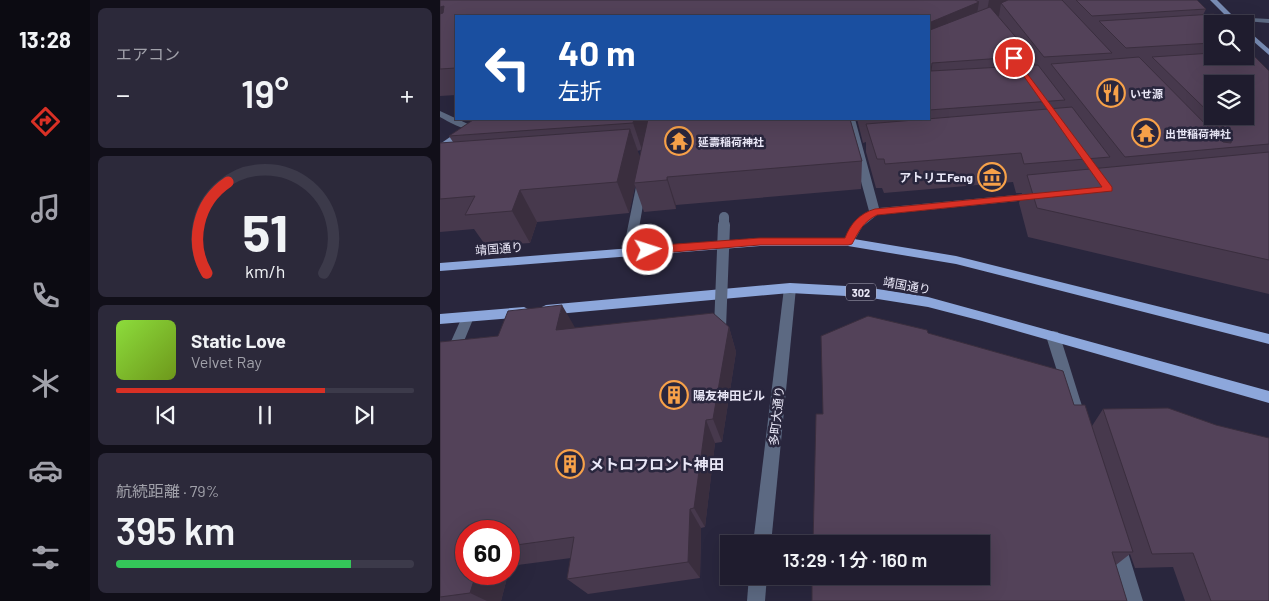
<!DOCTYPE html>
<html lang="ja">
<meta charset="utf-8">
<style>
:root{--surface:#1f1c2e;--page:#2c293a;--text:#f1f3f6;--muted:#a1a1aa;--line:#3c3a4a;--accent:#d93025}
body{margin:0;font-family:Barlow,"Noto Sans JP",sans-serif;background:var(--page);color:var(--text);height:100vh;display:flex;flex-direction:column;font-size:19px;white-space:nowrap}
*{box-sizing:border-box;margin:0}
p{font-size:16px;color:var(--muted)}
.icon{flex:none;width:28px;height:28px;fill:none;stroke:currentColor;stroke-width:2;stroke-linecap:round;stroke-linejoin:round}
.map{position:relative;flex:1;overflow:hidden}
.sheet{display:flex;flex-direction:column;gap:8px;padding:8px;background:#110f19;width:350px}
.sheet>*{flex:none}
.guide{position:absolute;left:15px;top:15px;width:475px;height:105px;border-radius:0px;box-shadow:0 5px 20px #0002,0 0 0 1px var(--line);background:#1a4fa0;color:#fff;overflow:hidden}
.controls{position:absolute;left:764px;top:15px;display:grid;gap:10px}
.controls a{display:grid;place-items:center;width:50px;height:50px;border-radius:0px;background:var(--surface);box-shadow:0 5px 20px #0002,0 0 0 1px var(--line);font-size:25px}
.speed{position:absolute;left:15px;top:520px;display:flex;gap:10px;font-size:25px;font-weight:700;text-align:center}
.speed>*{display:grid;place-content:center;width:65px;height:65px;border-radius:50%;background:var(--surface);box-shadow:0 5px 20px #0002,0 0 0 1px var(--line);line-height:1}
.speed .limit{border:8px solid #d22;background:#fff;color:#111}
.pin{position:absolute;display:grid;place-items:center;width:42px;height:42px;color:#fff;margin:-21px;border:2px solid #fff;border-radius:50%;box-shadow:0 1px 5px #0007}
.me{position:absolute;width:55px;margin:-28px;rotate:86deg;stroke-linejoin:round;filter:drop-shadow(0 0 4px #0008)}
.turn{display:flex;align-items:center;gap:18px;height:105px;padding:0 20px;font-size:22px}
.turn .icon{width:65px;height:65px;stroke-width:2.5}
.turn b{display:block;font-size:35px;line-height:42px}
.big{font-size:38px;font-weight:600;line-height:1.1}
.sheet .widget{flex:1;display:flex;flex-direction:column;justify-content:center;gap:8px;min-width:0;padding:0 18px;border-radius:8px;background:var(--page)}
.sheet .dial{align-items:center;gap:0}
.dial svg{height:130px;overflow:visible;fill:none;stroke:var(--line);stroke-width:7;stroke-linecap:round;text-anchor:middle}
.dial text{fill:var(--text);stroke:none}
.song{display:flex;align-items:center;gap:15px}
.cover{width:60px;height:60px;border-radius:8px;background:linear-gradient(135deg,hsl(90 70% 55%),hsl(80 70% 35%))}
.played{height:5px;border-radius:2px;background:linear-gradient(90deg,var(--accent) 70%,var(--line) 70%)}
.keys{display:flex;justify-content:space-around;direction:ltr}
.heat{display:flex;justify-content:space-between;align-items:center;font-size:28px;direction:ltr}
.charge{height:8px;border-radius:4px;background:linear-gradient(90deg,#34c759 79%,var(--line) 0)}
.trip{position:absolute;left:280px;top:535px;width:270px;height:50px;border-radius:0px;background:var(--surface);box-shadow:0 5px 20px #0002,0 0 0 1px var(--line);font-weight:600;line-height:50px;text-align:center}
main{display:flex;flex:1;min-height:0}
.dock{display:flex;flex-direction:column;width:90px;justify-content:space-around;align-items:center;background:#0c0b12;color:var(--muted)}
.dock .icon{width:35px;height:35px}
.dock .active{color:var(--accent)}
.dock b{font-size:22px;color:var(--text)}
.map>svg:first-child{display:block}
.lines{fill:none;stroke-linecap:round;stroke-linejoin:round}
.lane{fill:#5c6982;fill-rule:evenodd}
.street{fill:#5c6982;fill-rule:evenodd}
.secondary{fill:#788cb4;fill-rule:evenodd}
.primary{fill:#8da7db;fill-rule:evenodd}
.street-bridge-far1{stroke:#5c6982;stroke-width:10}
.street-bridge{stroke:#5c6982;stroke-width:12}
.wall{fill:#47394d;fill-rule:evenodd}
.shaded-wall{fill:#3a2e3e}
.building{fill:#534259;stroke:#3a2e3e;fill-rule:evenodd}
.route{fill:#d93025;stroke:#8d1f18}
.labels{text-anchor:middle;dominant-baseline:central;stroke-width:5;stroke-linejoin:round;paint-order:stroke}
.far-poi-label{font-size:11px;font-weight:bold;fill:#e9e7f7;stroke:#29263d;text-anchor:start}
.shield{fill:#29263d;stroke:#afadbf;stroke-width:1}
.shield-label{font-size:11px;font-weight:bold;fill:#e9e7f7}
.poi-label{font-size:12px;font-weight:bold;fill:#e9e7f7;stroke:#29263d;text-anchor:end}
.street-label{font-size:12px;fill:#e9e7f7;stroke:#29263d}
.near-poi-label{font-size:15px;font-weight:bold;fill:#e9e7f7;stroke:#29263d;text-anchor:start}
</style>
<main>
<nav class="dock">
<b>13:28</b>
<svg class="icon active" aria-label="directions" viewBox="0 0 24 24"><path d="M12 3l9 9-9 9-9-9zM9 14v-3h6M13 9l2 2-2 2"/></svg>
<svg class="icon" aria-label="music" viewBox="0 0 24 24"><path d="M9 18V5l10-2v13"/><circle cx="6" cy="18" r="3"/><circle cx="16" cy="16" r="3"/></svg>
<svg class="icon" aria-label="phone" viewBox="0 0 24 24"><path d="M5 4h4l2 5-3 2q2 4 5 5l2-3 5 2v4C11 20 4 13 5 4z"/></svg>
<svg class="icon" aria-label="climate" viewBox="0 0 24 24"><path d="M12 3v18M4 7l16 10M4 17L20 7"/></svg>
<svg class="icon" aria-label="car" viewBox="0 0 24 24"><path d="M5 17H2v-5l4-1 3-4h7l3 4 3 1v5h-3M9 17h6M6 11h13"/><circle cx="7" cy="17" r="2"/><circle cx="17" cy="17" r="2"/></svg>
<svg class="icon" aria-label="filters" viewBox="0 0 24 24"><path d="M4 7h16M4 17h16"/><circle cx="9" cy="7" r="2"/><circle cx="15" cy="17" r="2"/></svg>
</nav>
<section class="sheet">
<div class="widget"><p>エアコン</p>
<div class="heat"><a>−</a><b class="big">19°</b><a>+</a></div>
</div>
<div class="widget dial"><svg viewBox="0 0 100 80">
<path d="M14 69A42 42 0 1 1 86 69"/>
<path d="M14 69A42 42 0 0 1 27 13" stroke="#d93025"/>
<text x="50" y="56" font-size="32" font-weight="700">51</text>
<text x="50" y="72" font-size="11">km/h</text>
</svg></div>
<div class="widget">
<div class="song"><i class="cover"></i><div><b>Static Love</b><p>Velvet Ray</p></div></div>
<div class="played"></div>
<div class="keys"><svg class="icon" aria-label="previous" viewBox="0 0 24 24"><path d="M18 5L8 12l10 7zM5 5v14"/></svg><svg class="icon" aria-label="pause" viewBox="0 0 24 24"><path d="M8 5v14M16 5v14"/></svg><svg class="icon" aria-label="next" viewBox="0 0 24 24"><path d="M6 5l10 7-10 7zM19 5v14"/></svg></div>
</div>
<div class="widget"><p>航続距離 · 79%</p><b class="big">395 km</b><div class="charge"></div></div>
</section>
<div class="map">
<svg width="829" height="601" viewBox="0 0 829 601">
<rect width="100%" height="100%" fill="#29263d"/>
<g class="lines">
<path class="lane" d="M791 17 829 19V23L793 20 791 19Z"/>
<g class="street">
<path d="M0 111 28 124 40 123 45 126C31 136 13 124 0 117Z"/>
<path d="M407 119H415L439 208 597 193 602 196 597 199 437 215 422 227 412 245H404L402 242 415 221 429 211 412 148Z"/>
<path d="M202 179 207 182 195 251 189 255 183 251 197 182Z"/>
<path d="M350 283 356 288 331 544H313L344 288Z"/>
<path d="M28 312 33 313 34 317 7 382 5 386 0 388V366L22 317 23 313Z"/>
<path d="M613 331 618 332 620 336 647 422 645 427 640 429 635 427 633 422 606 336 608 332Z"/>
<path d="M677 537 683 540 686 546 703 601H685L668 546 671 540Z"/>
<path d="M309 576H327L325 601H307Z"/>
</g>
<g class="secondary">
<path d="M770 0H777L801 24H794Z"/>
<path d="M805 28 829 49V55L805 34Z"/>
<path d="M36 119H46L0 151V144Z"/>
</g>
<g class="primary">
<path d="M320 238H408L516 256 829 334V344L516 264 408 246H320L0 271V263Z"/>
<path d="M350 283 425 287 488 297 829 391V403L542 321 488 307 425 297 350 293 106 315 102 313 100 310 102 307 106 305Z"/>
<path d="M84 307 88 309 90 312 88 315 84 317 0 324V314Z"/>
</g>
<path class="street-bridge-far1" d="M284 226V217"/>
<path class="street-bridge" d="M280 328 284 225"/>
</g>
<g class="wall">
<path d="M0 0H757L766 9 763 15 772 24V56L829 71V294L588 237 579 203 582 193H576L573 182 444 193 442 188H436L426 152V142L423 143 417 119H489V16H16V95L0 96Z"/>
<path d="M36 119H410L422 161 421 189 236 205V209L204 212 195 186 189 213 97 222 90 243 46 246 34 229 0 232V143L13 142 9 136ZM201 150 200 157 197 151Z"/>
<path d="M289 327 296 352 282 442 275 443 265 527 261 528 260 578 148 594 127 579 131 558 70 566 69 569V531H26V574H68L61 601H0V342L136 328Z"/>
<path d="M488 333 634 405 652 426 663 409 829 601H745L733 567 695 568 690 554 676 565 383 414Z"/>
</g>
<g class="shaded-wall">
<path d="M549 0H595L561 3 559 16 545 22Z"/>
<path d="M539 2 535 26 489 47 491 22Z"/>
<path d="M4 6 0 35V7Z"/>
<path d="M194 119H210L202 150 193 123Z"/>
<path d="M190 129 201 160 194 183 195 186 189 213 177 182Z"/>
<path d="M227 177 236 205V209L227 180Z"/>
<path d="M80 190 97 222 90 243 72 211Z"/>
<path d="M122 305 137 331 116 330Z"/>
<path d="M289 327 296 352 282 442 273 419Z"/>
<path d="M266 420 275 443 265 527 254 508Z"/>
<path d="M250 509 261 528 260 578 248 562Z"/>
<path d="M36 574H68L61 601H47L30 593Z"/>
</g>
<g class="building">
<path d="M0 0H535L539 2 491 22 490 30 550 7 592 56 492 63 491 71 598 65 625 100 489 110V16H16V68L0 69V14L3 13 4 6 0 7Z"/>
<path d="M568 0H622L672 53 604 57 561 3Z"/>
<path d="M636 0H757L766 9 652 16Z"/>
<path d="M774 14 784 24H772V43L686 48 659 21Z"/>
<path d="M805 50H808L829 71V144L685 157 611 64 699 57 783 142 791 143 792 135 712 57 772 53V56H805ZM772 84H805V116H772Z"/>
<path d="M632 107 670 157 584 164 581 153 445 164 444 159H437L426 124Z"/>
<path d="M36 119H194L193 123 9 136 33 120Z"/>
<path d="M208 119H410L422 161 227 177V180L194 183Z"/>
<path d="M190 129 177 182 80 190 72 211 25 215 35 196 0 199V143Z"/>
<path d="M829 152V260L597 208 587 175Z"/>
<path d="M122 305 116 330 273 313 289 327 273 419 266 420 254 508 250 509 248 562 127 579 134 537 69 546V531H26V574H36L30 593 0 597V342L58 336 68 311Z"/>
<path d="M428 316 487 330 488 333 623 371 634 405H645L693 552H672L687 601H372V576H541V544H373L376 414H383L381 336Z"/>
<path d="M728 408 776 425 829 438V601H771L753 553 712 554 663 409Z"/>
</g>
<path class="route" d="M574 56 672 187V191L437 215C423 222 419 231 412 244L408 245H320L208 254 202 250 208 246 320 238H405C410 224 420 213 435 209L662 187 571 58Z"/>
<defs>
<symbol id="restaurant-ring" viewBox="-11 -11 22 22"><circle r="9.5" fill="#29263d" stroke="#f7a149" stroke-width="1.5"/><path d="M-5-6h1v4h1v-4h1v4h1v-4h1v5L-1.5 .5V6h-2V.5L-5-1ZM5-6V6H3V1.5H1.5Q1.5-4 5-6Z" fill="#f7a149"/></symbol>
<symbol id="temple-ring" viewBox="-11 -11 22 22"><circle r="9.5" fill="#29263d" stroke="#f7a149" stroke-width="1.5"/><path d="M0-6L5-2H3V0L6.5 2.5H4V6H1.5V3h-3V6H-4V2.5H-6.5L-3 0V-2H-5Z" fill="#f7a149"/></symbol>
<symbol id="museum-ring" viewBox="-11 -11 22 22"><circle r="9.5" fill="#29263d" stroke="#f7a149" stroke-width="1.5"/><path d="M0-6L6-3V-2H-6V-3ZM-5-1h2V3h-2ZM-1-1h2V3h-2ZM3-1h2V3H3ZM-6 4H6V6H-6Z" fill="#f7a149"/></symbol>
<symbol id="building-ring" viewBox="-11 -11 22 22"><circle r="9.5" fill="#29263d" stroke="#f7a149" stroke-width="1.5"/><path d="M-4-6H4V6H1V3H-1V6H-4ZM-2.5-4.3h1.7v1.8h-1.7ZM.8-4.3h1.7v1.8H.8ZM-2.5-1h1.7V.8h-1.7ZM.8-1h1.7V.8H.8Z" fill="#f7a149"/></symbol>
</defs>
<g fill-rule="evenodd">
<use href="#restaurant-ring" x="655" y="77" width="32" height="32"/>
<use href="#temple-ring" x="690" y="117" width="32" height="32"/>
<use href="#temple-ring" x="223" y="125" width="32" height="32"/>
<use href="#museum-ring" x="536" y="161" width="32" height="32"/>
<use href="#building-ring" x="218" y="379" width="32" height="32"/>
<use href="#building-ring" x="114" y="448" width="32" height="32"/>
</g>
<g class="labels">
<g class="far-poi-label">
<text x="690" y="93">いせ源</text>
<text x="725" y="133">出世稲荷神社</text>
<text x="258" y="141">延壽稲荷神社</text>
</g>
<rect class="shield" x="406" y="283.5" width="30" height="17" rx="4"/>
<g class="shield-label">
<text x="421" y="292">302</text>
</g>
<g class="poi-label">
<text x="533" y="177">アトリエFeng</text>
<text x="253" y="395" text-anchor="start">陽友神田ビル</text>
</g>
<g class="street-label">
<text transform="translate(59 248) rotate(-5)">靖国通り</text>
<text transform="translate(467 285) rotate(10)">靖国通り</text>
<text transform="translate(336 416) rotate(-84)">多町大通り</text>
</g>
<g class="near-poi-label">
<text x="149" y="464">メトロフロント神田</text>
</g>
</g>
</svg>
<div class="controls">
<a><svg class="icon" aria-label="search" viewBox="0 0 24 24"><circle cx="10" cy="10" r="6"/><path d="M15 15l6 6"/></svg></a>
<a><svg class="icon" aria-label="layers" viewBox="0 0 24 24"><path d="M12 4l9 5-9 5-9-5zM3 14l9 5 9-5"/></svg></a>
</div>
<div class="speed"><div class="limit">60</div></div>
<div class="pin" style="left:574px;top:58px;background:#d93025"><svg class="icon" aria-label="arrive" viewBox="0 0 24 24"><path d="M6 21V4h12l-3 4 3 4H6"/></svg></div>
<svg class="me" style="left:208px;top:250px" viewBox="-20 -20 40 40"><circle r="17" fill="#d93025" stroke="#fff" stroke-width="3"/><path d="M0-11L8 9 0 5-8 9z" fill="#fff"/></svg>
<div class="trip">13:29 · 1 分 · 160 m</div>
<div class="guide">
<div class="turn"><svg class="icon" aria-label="left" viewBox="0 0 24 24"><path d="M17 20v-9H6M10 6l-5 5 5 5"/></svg><div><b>40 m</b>左折</div></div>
</div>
</div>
</main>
